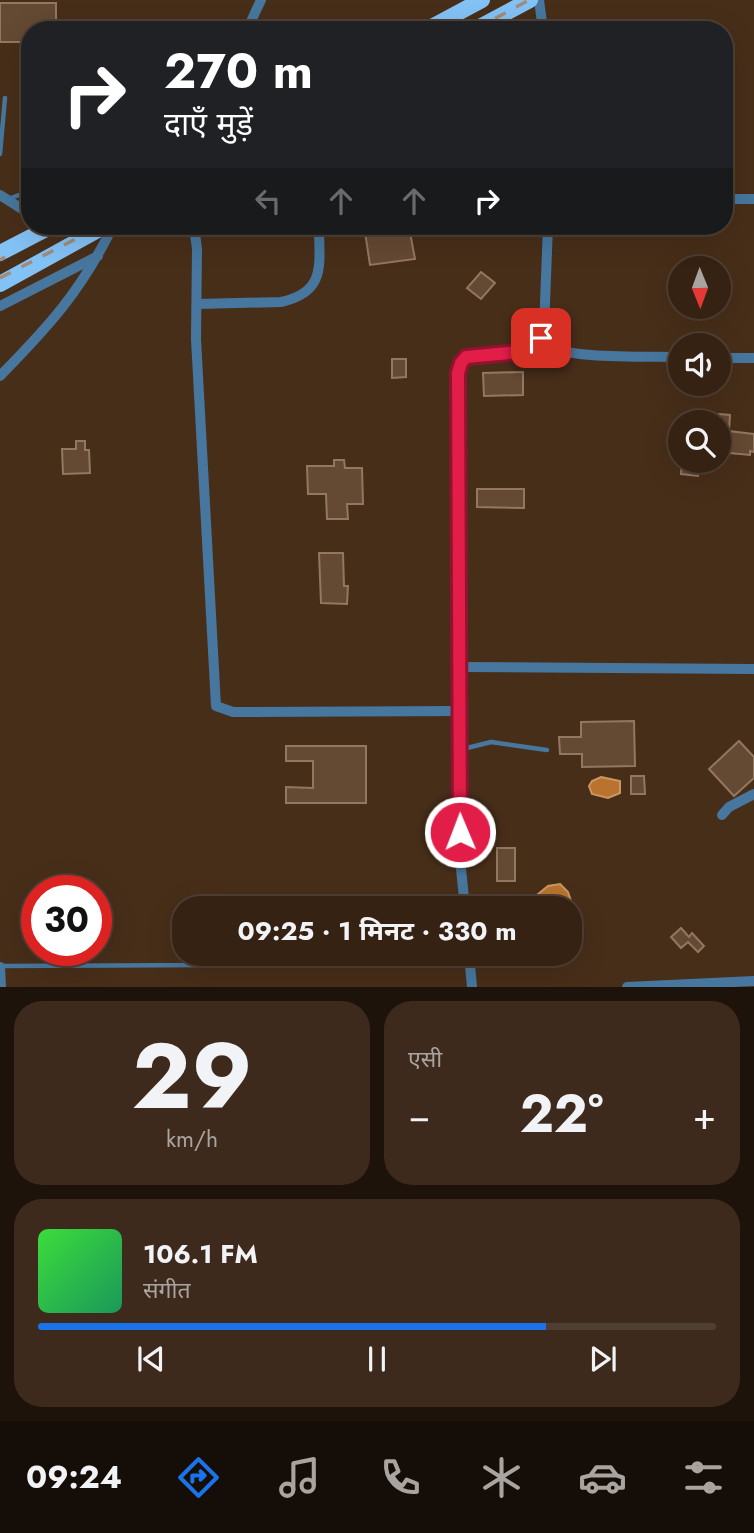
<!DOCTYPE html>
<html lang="hi">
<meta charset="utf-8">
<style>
:root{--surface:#352213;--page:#3d2a1c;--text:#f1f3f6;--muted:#aaa4a0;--line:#4f3f33;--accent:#1a73e8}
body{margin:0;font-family:Jost,"Noto Sans Devanagari",sans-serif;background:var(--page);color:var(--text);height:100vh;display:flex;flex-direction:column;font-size:26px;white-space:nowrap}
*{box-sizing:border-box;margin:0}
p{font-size:23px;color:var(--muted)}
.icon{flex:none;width:38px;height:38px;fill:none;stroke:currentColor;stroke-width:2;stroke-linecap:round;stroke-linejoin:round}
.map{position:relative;height:987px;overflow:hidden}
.panel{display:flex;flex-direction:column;gap:14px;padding:14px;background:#1d130a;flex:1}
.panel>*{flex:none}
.banner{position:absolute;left:21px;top:21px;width:712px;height:214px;border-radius:28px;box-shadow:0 7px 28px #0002,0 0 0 2px var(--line);background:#202124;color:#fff;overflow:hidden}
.needle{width:46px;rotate:179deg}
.controls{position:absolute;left:668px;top:256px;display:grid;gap:14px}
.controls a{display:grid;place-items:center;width:63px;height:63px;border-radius:50%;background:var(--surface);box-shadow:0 7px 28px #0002,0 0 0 2px var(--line);font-size:35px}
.speed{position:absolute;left:21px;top:875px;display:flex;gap:14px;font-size:35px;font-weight:700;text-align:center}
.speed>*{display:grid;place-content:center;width:91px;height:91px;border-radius:50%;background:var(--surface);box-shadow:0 7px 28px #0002,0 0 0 2px var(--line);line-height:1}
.speed .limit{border:10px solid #d22;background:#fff;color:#111}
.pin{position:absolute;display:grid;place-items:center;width:60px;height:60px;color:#fff;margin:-30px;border-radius:14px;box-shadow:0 4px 10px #0006}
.me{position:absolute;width:77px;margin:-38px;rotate:359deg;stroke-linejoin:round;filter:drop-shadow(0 0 5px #0008)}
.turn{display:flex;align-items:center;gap:24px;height:147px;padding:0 28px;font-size:32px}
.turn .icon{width:91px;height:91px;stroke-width:2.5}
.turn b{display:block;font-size:49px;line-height:60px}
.lanes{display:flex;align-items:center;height:66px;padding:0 28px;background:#0003;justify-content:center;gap:35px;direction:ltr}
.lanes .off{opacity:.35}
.big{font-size:52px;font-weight:700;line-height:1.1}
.panel .card{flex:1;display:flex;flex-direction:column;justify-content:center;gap:10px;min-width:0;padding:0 24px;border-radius:28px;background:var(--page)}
.panel .dial{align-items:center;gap:0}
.dial b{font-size:91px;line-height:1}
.song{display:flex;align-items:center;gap:21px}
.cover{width:84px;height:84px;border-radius:10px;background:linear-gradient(135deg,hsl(120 70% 55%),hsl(150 70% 35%))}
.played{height:7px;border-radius:4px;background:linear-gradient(90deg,var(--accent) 75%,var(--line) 75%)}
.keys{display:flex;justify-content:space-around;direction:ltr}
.heat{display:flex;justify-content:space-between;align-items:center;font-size:38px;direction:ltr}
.panel .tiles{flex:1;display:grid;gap:14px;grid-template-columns:1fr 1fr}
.card:last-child{grid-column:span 2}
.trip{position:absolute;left:172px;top:896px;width:410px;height:70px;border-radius:28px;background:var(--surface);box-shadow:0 7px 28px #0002,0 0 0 2px var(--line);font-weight:700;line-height:70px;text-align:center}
.menu{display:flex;height:112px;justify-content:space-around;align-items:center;background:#150e08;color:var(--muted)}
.menu .icon{width:49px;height:49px}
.menu .selected{color:var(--accent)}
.menu b{font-size:32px;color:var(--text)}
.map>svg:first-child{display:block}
.water{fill:#b9732f;stroke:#cc9662;stroke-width:2}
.building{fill:#644933;stroke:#947760;stroke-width:2}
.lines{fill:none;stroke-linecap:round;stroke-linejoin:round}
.service{stroke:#47779e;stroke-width:4.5}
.minor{stroke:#47779e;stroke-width:10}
.trunk{stroke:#83c2f5;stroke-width:16}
.rail{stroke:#a18c7b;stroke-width:3.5;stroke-dasharray:12 12;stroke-linecap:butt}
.route-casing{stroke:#92132f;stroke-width:18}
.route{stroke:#e11d48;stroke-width:12}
</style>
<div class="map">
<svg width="754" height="987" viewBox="0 0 754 987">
<rect width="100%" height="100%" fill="#472e19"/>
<g class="water">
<path d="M601 777 620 781V793L608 798 592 794 589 786 592 781Z"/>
<path d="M560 884 568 892 574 910 559 905 556 908H521L548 886Z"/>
</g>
<g class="building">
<path d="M0 3H56V30H30V42H0Z"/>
<path d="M379 226H396V229L409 227 415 259 370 265 365 232 380 230Z"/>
<path d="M481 272 495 283 481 299 467 288Z"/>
<path d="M392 359H406V377L392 378Z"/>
<path d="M523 372V395L484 396 483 373Z"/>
<path d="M719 414 730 415 729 431 754 434V452L750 451V455L719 452Z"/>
<path d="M76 441H85V450H89L90 473 63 474 62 449H76Z"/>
<path d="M334 460H344L345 468H362L363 504H347L348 519H327L326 494H308L307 466H334Z"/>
<path d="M682 460H711L710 469 699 468 698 476 681 474Z"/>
<path d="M477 489H524V508L477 507Z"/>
<path d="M319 553H343L344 586H348L347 604 321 603Z"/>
<path d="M634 721 635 766 582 767V754H560L559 737H581V722Z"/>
<path d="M739 741 754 757V778L734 796 709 769Z"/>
<path d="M286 746H366V803H286V787L313 788V761H286Z"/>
<path d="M631 776H644L645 794H631Z"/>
<rect x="497" y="848" width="18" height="33"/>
<path d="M681 928 689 937 692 933 704 946 698 952 688 942 681 948 671 937Z"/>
</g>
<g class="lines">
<g class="service">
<path d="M0 154 5 98"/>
<path d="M8 199 30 191"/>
<path d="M459 750 491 742 547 750"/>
<path d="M224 908V900L227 898H279"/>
<path d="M1 966 216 965 221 961 222 954"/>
</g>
<g class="minor">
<path d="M539 0 543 30"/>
<path d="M247 30 261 0"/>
<path d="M0 195 30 214"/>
<path d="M724 199H754"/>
<path d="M194 226 197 249 196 339 216 706 233 712 459 711"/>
<path d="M197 304 281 302C327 292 319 264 319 226"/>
<path d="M0 306 98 256"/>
<path d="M539 343C566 360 646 356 681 357"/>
<path d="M719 358H754"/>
<path d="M0 376C50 325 81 291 113 226"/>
<path d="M460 667 754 669"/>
<path d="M722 815 729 807 754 794"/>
<path d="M465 908 460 859 459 750 458 373 461 363 466 357C482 354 523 358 535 349 541 344 542 335 544 328L548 226"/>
<path d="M469 954 472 987"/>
<path d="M0 967 1 987"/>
<path d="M627 987 754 981"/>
</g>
<g class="trunk">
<path d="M426 30 482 0"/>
<path d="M474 30 530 0"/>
<path d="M0 253 52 226"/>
<path d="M0 284 105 226"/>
</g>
<g class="rail">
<path d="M474 30 529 0"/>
<path d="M0 260 5 257"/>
<path d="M0 278 101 226"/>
</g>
</g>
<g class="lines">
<defs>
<path id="route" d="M460 832 458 373 461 363 466 357 530 351 536 347 541 338"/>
</defs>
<use href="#route" class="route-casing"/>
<use href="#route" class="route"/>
</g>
</svg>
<div class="controls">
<a><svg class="needle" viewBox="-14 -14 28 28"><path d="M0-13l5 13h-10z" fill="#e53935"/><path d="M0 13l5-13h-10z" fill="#aaa4a0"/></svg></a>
<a><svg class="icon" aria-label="sound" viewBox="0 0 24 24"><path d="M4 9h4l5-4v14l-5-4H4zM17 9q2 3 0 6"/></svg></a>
<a><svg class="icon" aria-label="search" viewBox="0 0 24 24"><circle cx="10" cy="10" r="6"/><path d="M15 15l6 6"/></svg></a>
</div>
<div class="speed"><div class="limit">30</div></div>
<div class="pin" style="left:541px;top:338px;background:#d93025"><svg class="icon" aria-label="arrive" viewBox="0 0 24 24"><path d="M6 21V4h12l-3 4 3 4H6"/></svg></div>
<svg class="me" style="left:460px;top:832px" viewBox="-20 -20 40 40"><circle r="17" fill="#e11d48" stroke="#fff" stroke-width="3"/><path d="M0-11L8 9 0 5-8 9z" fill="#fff"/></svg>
<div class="trip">09:25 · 1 मिनट · 330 m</div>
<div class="banner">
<div class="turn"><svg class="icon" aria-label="right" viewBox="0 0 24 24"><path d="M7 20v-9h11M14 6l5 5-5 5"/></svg><div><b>270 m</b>दाएँ मुड़ें</div></div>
<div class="lanes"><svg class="icon off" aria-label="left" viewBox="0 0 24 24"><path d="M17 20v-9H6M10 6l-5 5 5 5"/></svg><svg class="icon off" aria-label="ahead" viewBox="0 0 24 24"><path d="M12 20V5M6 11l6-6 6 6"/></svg><svg class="icon off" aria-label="ahead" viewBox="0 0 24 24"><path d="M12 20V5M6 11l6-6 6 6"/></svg><svg class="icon" aria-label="right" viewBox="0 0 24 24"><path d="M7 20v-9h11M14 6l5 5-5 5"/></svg></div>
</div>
</div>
<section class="panel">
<div class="tiles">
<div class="card dial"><b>29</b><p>km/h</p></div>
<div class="card"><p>एसी</p>
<div class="heat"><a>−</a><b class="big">22°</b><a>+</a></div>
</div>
<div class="card">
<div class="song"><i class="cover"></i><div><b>106.1 FM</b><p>संगीत</p></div></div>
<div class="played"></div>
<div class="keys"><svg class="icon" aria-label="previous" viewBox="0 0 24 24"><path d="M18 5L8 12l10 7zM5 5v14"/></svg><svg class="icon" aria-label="pause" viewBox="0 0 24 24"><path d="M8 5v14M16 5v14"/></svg><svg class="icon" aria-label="next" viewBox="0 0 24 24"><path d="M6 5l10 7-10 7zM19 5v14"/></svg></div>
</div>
</div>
</section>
<nav class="menu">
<b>09:24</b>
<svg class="icon selected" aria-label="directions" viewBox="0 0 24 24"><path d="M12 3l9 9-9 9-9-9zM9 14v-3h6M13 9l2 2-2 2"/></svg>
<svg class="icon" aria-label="music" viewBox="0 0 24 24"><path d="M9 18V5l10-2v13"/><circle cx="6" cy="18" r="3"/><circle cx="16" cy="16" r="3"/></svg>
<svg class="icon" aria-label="phone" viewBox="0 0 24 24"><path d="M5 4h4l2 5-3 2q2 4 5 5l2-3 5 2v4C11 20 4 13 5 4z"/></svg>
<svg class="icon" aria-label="climate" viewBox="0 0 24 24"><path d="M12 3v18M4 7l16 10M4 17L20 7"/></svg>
<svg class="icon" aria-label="car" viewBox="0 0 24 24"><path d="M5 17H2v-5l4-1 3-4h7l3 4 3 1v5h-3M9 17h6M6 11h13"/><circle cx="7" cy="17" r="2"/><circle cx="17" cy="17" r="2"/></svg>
<svg class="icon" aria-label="filters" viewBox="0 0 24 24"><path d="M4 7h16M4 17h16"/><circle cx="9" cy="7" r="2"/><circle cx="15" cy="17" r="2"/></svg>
</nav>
